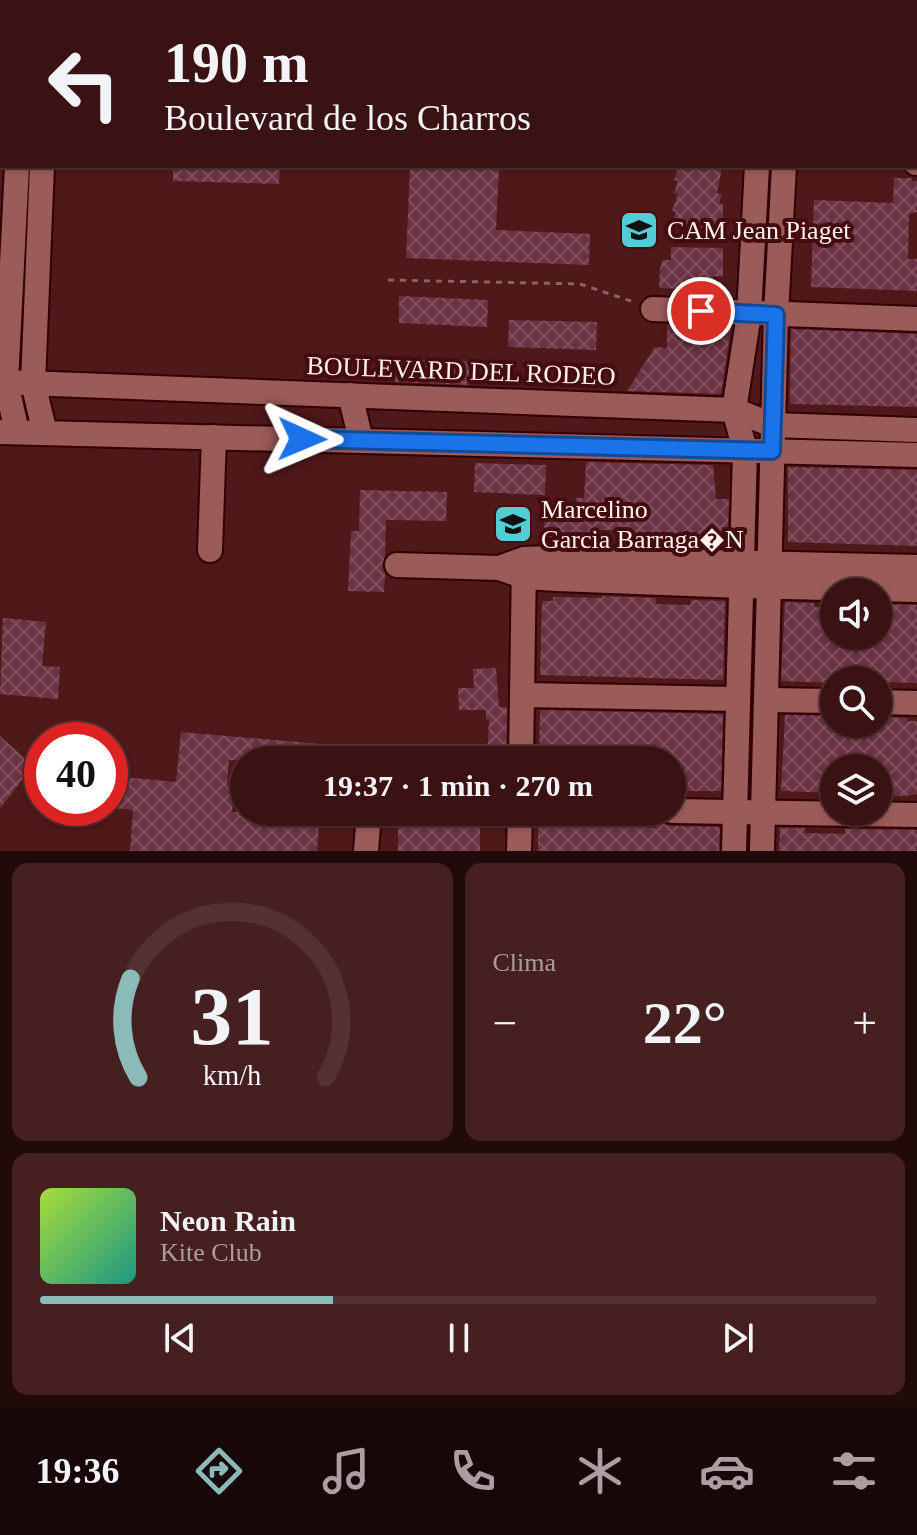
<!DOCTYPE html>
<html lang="es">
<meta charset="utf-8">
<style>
:root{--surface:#3b1213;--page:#462021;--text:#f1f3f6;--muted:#ac9ea0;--line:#543233;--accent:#8bbbb9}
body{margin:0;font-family:Georgia,serif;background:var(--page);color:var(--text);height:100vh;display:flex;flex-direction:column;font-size:30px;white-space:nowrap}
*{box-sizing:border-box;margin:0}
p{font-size:26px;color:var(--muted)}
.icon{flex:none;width:44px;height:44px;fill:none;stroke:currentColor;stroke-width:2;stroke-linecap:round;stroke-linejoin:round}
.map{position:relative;height:851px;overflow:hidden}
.sheet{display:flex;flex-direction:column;gap:12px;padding:12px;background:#200a0a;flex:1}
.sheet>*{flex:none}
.hud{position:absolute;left:0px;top:0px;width:918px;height:168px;box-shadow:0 2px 6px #0004,0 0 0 2px var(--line);background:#3b1213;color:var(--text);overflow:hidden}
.fabs{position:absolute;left:820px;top:578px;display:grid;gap:16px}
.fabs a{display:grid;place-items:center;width:72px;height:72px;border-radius:50%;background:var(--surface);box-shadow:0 2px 6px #0004,0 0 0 2px var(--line);font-size:40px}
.speed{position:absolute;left:24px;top:722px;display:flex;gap:16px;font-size:40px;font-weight:700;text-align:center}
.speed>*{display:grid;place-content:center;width:104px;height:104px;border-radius:50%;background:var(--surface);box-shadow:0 2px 6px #0004,0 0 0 2px var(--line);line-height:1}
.speed .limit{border:12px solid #d22;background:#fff;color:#111}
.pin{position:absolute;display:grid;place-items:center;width:68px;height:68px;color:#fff;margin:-34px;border:4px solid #fff;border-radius:50%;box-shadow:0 2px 8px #0007}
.me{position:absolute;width:88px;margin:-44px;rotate:91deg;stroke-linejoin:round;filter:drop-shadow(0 0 6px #0008)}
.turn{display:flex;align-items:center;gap:28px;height:168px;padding:0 32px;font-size:36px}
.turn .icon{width:104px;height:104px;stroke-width:2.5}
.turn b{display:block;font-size:56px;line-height:68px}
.big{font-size:60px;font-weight:700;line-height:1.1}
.sheet .card{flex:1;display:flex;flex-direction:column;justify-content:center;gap:12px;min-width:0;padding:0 28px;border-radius:16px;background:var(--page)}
.sheet .dial{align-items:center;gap:0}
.dial svg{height:208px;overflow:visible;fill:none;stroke:var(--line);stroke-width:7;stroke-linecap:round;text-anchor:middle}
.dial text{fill:var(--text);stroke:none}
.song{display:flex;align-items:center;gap:24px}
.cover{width:96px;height:96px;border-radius:12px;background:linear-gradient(135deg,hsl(80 70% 55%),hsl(170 70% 35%))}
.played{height:8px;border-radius:4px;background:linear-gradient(90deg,var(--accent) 35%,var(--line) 35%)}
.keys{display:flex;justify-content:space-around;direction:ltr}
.heat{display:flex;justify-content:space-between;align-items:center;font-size:44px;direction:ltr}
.sheet .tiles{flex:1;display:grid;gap:12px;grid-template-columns:1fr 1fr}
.card:last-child{grid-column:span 2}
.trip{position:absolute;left:230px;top:746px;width:456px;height:80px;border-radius:40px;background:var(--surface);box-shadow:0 2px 6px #0004,0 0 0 2px var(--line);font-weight:700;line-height:80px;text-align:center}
.tabs{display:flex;height:128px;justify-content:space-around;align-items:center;background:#180708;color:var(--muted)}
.tabs .icon{width:56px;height:56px}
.tabs .on{color:var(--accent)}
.tabs b{font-size:36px;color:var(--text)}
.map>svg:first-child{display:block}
.building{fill:url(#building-cross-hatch)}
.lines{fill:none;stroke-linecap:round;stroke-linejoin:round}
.minor-casing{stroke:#320003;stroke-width:28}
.path{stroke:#8d6464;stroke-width:3;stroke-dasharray:6 6;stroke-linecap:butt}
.minor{stroke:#9a5b59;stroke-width:24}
.route-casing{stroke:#114b97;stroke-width:20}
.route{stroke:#1a73e8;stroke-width:14}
.labels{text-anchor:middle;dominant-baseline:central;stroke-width:8;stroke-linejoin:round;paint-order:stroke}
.poi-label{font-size:26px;fill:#fff0ee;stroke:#440c0f;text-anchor:start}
.street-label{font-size:26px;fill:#fff0ee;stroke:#440c0f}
</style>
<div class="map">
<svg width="917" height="851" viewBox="0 0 917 851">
<defs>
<pattern id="building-cross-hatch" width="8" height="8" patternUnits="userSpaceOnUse" patternTransform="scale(2)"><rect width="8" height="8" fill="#6b3243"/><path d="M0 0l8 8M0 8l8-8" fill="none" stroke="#81505e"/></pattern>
</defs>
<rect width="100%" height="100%" fill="#4f1819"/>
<g class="building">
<path d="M173 166H280L279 184 173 181Z"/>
<path d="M410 166H499L496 230 590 234 589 265 406 258Z"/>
<path d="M679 166 722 168 717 193 722 195 719 203 723 204V220L717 239 672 223 676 212 672 211 678 194 674 193 678 181 674 180Z"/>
<path d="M894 178H912V181H917V212L909 214 908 259H917V291L811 287 814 200 893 203Z"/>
<path d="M671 247 723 248V277L713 276V290L659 288 660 268 663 260H671Z"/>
<path d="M399 296 488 300 487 327 399 323Z"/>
<path d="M509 320 597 322 596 350 508 347Z"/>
<path d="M667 325 731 327 721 394 627 391 655 347 667 348Z"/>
<path d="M791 329 917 334V407L790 404Z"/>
<path d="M395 359 469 361V385L395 382Z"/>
<path d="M586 462 713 465 716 499H729L727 544H703V540L624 538V530H594V535L572 537H544L545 503 576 505V498H584Z"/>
<path d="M475 463 546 465 545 495 474 492Z"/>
<path d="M788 467 917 470V546L788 542Z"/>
<path d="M360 490 447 492 446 521 386 520 385 556 382 565 385 573 384 592 348 591 351 531H359Z"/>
<path d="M602 596 656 598V604L691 605V600L725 601 723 680 540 675 542 601H553V597L602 598Z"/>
<path d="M785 602 814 603V607H833L834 636H878V604L917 605V683L878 682V680H834V683L781 681Z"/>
<path d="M3 618 46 622 42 666 60 667 58 699 0 694Z"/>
<path d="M496 668 499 707H507L506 760H487L489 719 486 720V710H459L458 688H474L473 669Z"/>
<path d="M540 710 723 714 721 791H678L677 785H672V760H539Z"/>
<path d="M785 715 834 716V724H878V717L907 718V721H917V794L905 796 878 795V768H834V793L781 791Z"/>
<path d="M181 732 343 746 342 760H229L227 786H234L232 812H339L337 826 319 824 317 851H130L133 810 110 808 112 776 176 782Z"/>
<path d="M0 736 33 766 0 808Z"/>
<path d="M538 820H557L558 824 588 823V821L628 822V827L656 828V822L672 826 720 827 719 851H538Z"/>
<path d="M398 827 480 828V851H398Z"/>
<path d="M780 828H805V833L845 834V829L917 830V851H779Z"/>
</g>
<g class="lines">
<defs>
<g id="minor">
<path d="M23 2V0"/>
<path d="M50 2V0"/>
<path d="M765 2V0"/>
<path d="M793 2V0"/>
<path d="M916 129H917"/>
<path d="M916 163H917"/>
<path d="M17 166 6 382 17 432"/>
<path d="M42 166 33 383 45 433"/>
<path d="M653 309 917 319"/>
<path d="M0 382 734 410 773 425 917 430"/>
<path d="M350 395 361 440"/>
<path d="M0 432 917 455"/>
<path d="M210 550 214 437"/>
<path d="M397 565 499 568 525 577 557 579 741 586 917 590"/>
<path d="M499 568 524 559 549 558 917 567"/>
<path d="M523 695 738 699"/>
<path d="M766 700 834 701"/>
<path d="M878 702 917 703"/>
<path d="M521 760 524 562"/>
<path d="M672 811 917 815"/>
<path d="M366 851 369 812"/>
<path d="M519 851 520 812"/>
<path d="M734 851 745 450 734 410 749 314 757 166"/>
<path d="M762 851 776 315 784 166"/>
</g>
</defs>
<use href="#minor" class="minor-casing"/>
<path class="path" d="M388 280 580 284 634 302"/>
<use href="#minor" class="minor"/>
</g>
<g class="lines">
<defs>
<path id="route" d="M302 439 772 451 776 315 701 311"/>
</defs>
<use href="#route" class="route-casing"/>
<use href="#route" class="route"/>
</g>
<defs>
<symbol id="school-square" viewBox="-11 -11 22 22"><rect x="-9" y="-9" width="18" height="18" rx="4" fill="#52ccd5" stroke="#440c0f"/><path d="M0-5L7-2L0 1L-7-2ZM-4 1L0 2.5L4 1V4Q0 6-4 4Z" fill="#111"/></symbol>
</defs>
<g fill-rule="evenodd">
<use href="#school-square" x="617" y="208" width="44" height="44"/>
<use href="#school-square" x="491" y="502" width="44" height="44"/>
</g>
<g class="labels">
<g class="poi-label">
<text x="667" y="230">CAM Jean Piaget</text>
<text x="541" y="509">Marcelino<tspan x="541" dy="30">Garcia Barraga�N</tspan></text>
</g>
<g class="street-label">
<text transform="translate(461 371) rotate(2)">BOULEVARD DEL RODEO</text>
</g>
</g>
</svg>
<div class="fabs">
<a><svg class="icon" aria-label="sound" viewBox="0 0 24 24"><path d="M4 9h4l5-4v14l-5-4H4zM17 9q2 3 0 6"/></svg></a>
<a><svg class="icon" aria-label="search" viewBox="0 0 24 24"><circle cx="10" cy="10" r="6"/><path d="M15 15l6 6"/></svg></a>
<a><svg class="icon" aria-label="layers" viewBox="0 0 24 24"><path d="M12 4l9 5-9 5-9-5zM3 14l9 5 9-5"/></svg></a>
</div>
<div class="speed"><div class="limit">40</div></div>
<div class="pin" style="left:701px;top:311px;background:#d93025"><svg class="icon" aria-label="arrive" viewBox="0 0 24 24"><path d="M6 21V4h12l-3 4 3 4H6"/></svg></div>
<svg class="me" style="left:302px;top:439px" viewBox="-20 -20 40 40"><path d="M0-17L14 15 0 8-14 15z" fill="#1a73e8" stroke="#fff" stroke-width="4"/></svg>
<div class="trip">19:37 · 1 min · 270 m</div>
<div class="hud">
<div class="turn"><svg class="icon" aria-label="left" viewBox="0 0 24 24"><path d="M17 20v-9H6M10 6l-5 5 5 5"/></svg><div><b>190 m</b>Boulevard de los Charros</div></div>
</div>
</div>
<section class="sheet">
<div class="tiles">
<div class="card dial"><svg viewBox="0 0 100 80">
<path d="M14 69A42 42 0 1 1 86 69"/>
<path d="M14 69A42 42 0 0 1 11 31" stroke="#8bbbb9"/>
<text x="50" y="56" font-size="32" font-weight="700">31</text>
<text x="50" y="72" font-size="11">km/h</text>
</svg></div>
<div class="card"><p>Clima</p>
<div class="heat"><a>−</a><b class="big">22°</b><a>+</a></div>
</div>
<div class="card">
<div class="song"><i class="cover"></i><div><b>Neon Rain</b><p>Kite Club</p></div></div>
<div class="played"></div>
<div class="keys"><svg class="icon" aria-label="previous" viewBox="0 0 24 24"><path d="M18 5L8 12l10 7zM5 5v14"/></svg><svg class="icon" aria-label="pause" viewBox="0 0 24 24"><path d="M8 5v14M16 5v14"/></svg><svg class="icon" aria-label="next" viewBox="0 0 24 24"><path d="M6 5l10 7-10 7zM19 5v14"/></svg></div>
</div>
</div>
</section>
<nav class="tabs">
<b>19:36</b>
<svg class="icon on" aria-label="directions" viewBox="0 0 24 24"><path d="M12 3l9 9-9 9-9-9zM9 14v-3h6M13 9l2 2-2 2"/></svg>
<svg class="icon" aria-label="music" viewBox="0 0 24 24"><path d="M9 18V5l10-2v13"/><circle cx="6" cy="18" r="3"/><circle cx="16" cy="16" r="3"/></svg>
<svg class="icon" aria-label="phone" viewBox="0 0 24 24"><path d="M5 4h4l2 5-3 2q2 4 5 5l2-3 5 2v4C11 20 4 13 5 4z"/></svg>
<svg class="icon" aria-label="climate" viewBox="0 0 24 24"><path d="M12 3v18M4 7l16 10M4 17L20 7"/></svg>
<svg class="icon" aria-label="car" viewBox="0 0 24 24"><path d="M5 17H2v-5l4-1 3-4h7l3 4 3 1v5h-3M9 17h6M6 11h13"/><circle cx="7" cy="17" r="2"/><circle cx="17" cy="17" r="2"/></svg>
<svg class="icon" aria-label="filters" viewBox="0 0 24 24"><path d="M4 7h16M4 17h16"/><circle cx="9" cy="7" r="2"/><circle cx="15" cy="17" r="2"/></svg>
</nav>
